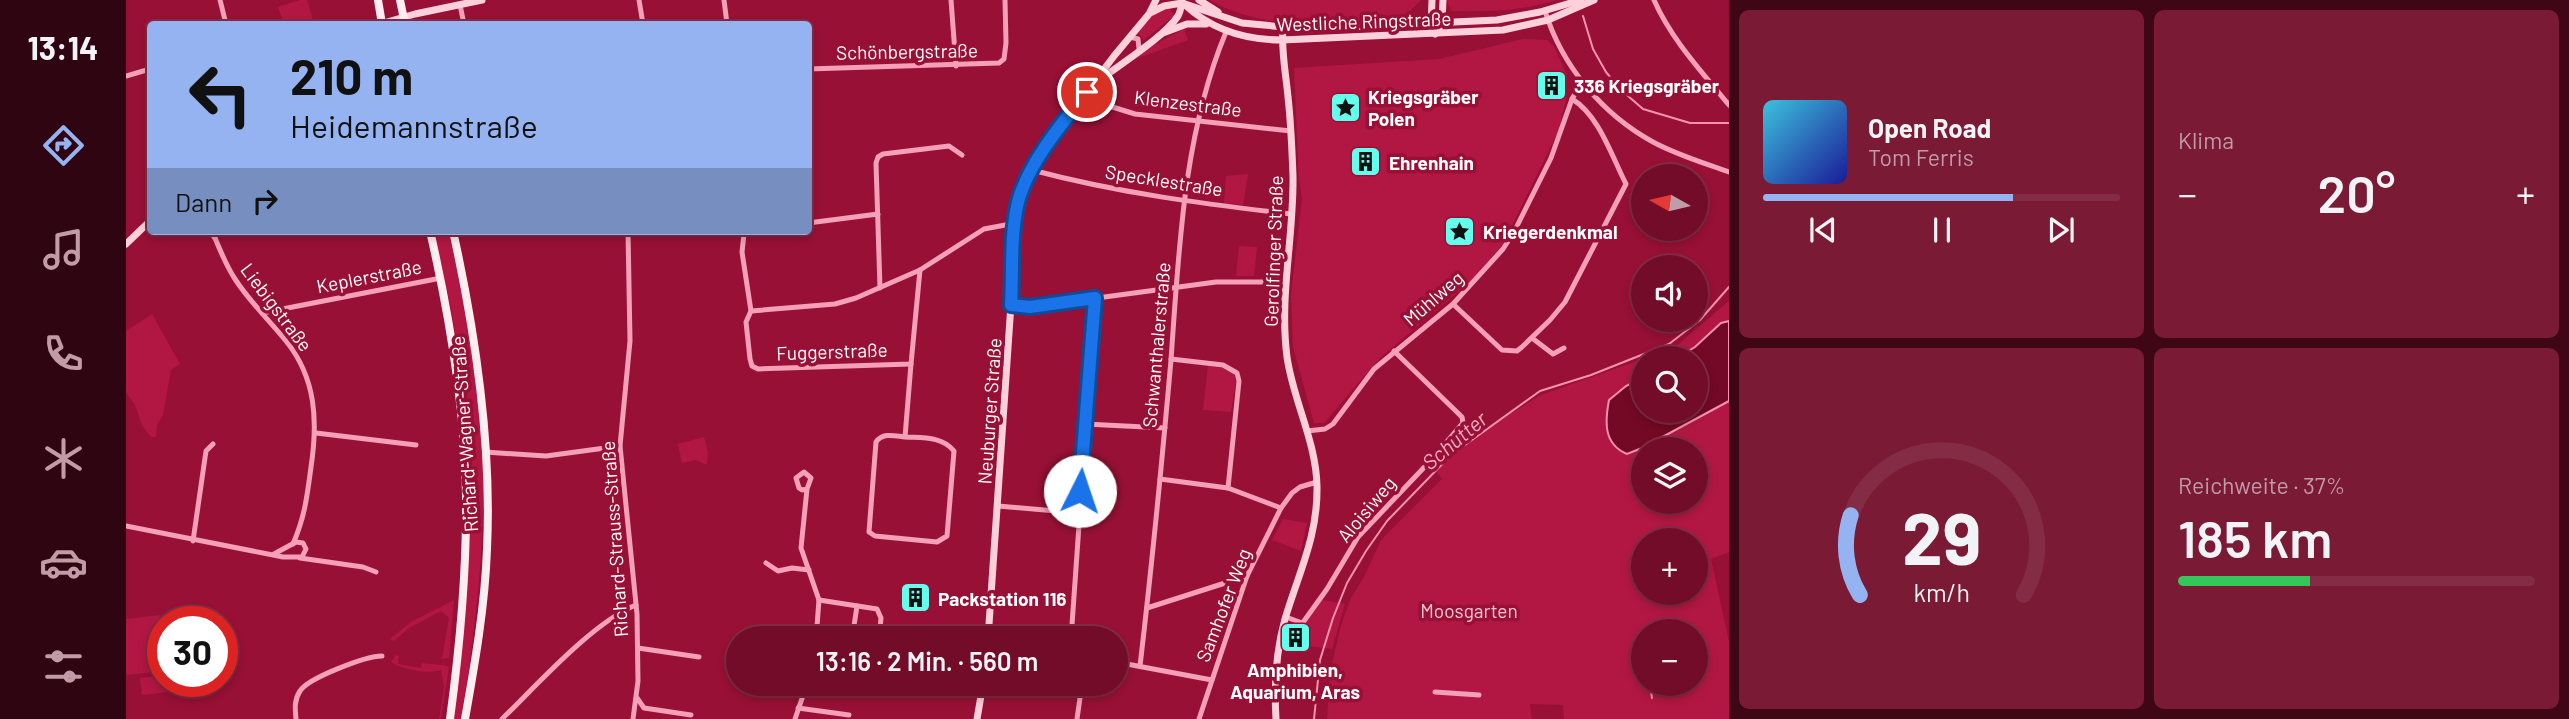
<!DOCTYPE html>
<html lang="de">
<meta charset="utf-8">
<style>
:root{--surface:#720c28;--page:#7a1a34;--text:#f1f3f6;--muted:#c19ba8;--line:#842c45;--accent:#95b2f1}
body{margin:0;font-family:Barlow,sans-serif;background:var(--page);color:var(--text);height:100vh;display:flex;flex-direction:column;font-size:26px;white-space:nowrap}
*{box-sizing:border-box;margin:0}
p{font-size:23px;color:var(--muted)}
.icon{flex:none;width:38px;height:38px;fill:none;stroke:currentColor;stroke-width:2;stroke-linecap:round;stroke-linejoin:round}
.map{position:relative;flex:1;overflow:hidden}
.panel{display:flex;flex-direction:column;gap:10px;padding:10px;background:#3f0716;width:840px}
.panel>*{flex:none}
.hud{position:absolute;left:21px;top:21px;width:665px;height:214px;border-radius:7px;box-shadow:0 4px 10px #0003,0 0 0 2px var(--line);background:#95b2f1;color:#111;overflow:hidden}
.needle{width:46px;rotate:278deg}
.tools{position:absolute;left:1505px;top:164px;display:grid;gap:14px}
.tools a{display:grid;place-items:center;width:77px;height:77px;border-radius:50%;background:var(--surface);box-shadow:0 4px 10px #0003,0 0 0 2px var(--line);font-size:35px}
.speed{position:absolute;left:21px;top:606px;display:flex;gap:14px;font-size:35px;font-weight:700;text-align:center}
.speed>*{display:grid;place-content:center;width:91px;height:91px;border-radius:50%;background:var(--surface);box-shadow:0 4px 10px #0003,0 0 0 2px var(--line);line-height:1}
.speed .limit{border:10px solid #d22;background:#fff;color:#111}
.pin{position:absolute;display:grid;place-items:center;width:60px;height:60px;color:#fff;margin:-30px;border:4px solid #fff;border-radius:50%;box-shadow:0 2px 7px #0007}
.me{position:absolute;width:77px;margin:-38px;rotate:4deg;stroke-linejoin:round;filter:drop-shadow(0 0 5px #0008)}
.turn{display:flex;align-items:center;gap:24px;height:147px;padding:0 28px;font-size:32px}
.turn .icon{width:91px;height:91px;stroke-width:2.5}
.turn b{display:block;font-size:49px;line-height:60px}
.then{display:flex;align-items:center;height:66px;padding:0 28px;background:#0003;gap:14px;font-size:26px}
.big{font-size:52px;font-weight:600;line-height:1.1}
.panel .widget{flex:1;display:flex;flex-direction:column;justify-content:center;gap:10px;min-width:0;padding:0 24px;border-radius:10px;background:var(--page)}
.panel .dial{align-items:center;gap:0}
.dial svg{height:182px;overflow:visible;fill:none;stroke:var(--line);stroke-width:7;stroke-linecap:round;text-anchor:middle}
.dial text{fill:var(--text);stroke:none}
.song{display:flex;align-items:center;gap:21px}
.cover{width:84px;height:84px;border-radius:10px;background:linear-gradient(135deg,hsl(190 70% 55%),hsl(240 70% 35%))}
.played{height:7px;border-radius:4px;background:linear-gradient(90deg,var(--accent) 70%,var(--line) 70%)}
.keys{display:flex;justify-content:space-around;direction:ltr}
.heat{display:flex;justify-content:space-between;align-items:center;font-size:38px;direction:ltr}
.charge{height:10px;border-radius:5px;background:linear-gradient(90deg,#34c759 37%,var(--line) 0)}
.panel .tiles{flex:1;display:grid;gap:10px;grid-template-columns:repeat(2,1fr)}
.trip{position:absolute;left:600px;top:626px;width:402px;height:70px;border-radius:35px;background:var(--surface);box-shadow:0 4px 10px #0003,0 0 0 2px var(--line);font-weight:600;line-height:70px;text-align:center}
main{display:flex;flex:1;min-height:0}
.menu{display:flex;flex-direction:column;width:126px;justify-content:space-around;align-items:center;background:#2e0510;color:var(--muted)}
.menu .icon{width:49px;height:49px}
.menu .selected{color:var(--accent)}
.menu b{font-size:32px;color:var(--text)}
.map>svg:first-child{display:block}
.green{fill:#b21743;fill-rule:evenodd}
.water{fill:#730925;stroke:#f892b0;stroke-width:2}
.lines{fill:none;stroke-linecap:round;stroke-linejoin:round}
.stream{stroke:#f892b0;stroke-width:2}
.street{stroke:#f4a0b8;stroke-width:5}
.secondary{stroke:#fdd0dc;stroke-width:7}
.primary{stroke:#ffeef1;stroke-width:8}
.route-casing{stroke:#114b97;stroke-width:18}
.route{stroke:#1a73e8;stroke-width:12}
.labels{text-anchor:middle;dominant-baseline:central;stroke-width:7;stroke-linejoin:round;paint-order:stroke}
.street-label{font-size:19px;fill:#fff;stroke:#981035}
.poi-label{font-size:19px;font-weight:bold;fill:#fff;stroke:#981035;text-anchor:start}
.park-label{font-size:19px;fill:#fec9d8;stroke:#981035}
.water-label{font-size:21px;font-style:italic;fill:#fbadc4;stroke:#981035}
</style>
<main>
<nav class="menu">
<b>13:14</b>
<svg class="icon selected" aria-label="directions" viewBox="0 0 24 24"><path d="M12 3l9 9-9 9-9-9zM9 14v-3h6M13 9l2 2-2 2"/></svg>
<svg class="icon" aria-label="music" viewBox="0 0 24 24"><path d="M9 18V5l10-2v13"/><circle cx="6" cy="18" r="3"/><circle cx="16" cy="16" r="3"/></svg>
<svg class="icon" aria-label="phone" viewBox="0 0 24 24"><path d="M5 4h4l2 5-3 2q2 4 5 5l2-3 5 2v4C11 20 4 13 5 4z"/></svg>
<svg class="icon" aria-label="climate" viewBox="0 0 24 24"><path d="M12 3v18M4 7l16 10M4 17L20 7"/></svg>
<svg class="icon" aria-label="car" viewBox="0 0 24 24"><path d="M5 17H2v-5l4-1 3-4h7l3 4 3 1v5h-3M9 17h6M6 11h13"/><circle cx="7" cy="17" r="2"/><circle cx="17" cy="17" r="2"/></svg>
<svg class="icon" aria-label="filters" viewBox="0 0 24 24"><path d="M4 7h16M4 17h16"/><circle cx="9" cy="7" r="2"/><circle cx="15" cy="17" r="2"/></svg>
</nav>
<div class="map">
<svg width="1603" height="719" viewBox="0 0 1603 719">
<rect width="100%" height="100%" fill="#981035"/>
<g class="green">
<path d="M174 0H181L188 24H158L152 7Z"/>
<path d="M1083 0H1295L1282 13 1271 18C1207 25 1141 32 1083 0Z"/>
<path d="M1321 0H1431C1395 11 1362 12 1325 11Z"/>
<path d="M1042 8 1049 15 1018 40 1011 32 1025 16Z"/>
<path d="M1058 29 1062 40 1006 60 1030 44Z"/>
<path d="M1397 39 1421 40 1428 47 1441 75 1440 100 1432 132 1377 244 1345 281 1255 357 1198 423H1188L1167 347 1165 296 1176 198 1173 179 1168 68 1313 59Z"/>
<path d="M1122 174 1117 205 1098 203 1100 176Z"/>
<path d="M308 231H324C332 271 342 311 348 352 367 474 355 598 335 719H328L342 464 337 380 325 308Z"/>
<path d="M1113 246 1131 247 1128 276H1110Z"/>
<path d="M1603 301V321C1581 326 1570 355 1547 359 1537 360 1527 359 1518 359L1549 347Z"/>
<path d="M26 314 54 364 45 370 37 415 31 425 30 437H25L17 427 9 405 0 392V331Z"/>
<path d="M1517 359V377L1500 386 1501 454 1603 401V552L1585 559 1603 642V719H1438L1437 705 1404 704 1406 719H1201L1204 672 1215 625 1225 598 1238 577 1255 540 1316 479 1308 468 1373 421 1415 395ZM1517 450H1570V502H1517ZM1517 541H1570V593H1517ZM1517 632H1570V684H1517Z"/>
<path d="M1082 366 1096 368 1108 374 1110 381 1105 412 1077 410Z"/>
<path d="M578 437 582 452 581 465 570 460 556 463 552 444Z"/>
<path d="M1157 519 1181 523 1175 551 1146 540Z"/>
<path d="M328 600 323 658 316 659 323 618 315 611 283 628 268 641 264 639 285 622Z"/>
<path d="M1196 600 1219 604 1206 649 1159 643 1162 627 1178 626Z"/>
<path d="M34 615 37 671 0 675V619Z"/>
<path d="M270 655 273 656 272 664 295 668 296 663 323 666 315 719H313L318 687 315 670C303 674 276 670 265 662Z"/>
<path d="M37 675 42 692 16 695 14 678Z"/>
</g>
<path class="water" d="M1603 321V401L1516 448 1501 454C1477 444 1479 421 1483 400L1500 386 1517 377V411H1570V359H1549L1569 347 1595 323Z"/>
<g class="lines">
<g class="stream">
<path d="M1457 16 1467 49 1480 72 1494 89 1517 109 1564 123H1603"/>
<path d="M1524 684 1526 698"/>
<path d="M1188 719 1194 660 1207 618 1221 583 1240 551 1261 521 1325 455 1414 391 1465 375 1543 344 1574 320 1603 287"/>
</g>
<g class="street">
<path d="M94 0 100 24"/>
<path d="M513 0 517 24"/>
<path d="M598 0 601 24"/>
<path d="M825 0 830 66"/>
<path d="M1528 0C1545 39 1576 72 1603 105"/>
<path d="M334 5 338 24"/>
<path d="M1419 11C1436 66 1476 114 1527 142 1551 155 1578 163 1603 172"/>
<path d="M1004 37 1012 39 1013 49"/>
<path d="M682 69 873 63 878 59 880 43 879 0"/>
<path d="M0 76 24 69"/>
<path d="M958 96 980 105 1009 114 1165 131"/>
<path d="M906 170C992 193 1078 204 1165 214"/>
<path d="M682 223 752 214"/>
<path d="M86 231C93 247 99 264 109 279 123 301 143 320 160 341 190 378 192 421 185 467 181 497 179 516 167 544"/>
<path d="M502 231 504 341 494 446 511 614 512 681 507 719"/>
<path d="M627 231 618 234 616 252 625 311 620 322 624 359 626 366 632 369 785 364 794 270"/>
<path d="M375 234 401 231"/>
<path d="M88 237 97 231"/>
<path d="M754 288 750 163 752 157 757 154 823 146 836 155"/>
<path d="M1327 304 1376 350 1391 351 1396 347 1424 320 1439 302 1500 184C1486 157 1473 115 1446 99"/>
<path d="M885 305 904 307 1090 282H1158"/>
<path d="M625 311 709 304 730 298 794 270 858 229 890 223"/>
<path d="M136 313 315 278"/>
<path d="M1406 338 1427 354 1438 348"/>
<path d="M1045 359 1097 365 1111 373 1113 381 1102 488"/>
<path d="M959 424 1039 428"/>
<path d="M1181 431 1199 429 1207 424 1248 369 1327 304 1377 249 1388 232 1425 158 1446 99 1456 82"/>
<path d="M190 433 290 445"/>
<path d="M779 437C769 436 757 432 750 442L743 532 749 536 811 542 821 536 828 451C816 436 797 438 779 437L785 364"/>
<path d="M359 452 420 456 494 446"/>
<path d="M1034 479 1102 488 1155 508"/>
<path d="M681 489 676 490 673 488 670 478 678 472 685 478 681 489 675 548 693 600 690 639"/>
<path d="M872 506 953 513"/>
<path d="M0 526 157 557H176L180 549 177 543 170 542 148 554"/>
<path d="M67 541 80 451 87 444"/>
<path d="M174 558 237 567 250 572"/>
<path d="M640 563 652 571 666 568 683 570"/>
<path d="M693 600 751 609 755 618 753 639"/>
<path d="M1021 608 1121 576"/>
<path d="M1160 617 1176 623 1178 621 1201 589 1232 537 1307 458 1337 423 1336 417 1268 351"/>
<path d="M726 639 731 606"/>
<path d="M945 639 969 298"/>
<path d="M512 648 573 657"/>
<path d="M990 662 1086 680"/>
<path d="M1014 666C1026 564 1036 462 1045 360 1053 250 1057 135 1100 32"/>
<path d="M718 684 740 686 745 684"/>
<path d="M1309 692 1353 695"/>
<path d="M511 698 518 708 565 715"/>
<path d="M672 708 723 715"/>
<path d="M170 719C169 709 168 700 174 691 182 678 240 656 256 656"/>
<path d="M376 719C410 686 467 622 510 605"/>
<path d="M669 719 681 684"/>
<path d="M951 719 956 684"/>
<path d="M1073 719 1121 576 1155 508 1166 493 1174 487 1191 482"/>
</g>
<g class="secondary">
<path d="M1073 0 1092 12"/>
<path d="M1059 5C1086 30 1120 40 1156 40L1377 30 1422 20 1468 0"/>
<path d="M1026 12 1038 6 1056 3 1116 23 1179 29 1371 20 1414 12 1455 0"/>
<path d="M254 24 289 14 356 0"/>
<path d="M1305 27 1306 0"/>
<path d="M1037 33 1061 24H1080"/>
<path d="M1309 34 1316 23 1317 0"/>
<path d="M975 79C996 63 1038 37 1052 16 1055 11 1055 6 1056 0"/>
<path d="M0 244 24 221"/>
<path d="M862 639 892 202 899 182 924 141 988 56 1023 14 1030 0"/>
<path d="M851 719 857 684"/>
<path d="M1150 719C1148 686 1150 651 1159 619 1173 572 1192 536 1191 486 1190 441 1167 400 1161 357 1153 296 1168 237 1167 176 1166 150 1165 123 1162 97 1160 74 1155 52 1157 28"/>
</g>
<g class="primary">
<path d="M252 0 256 24"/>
<path d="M274 0 279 24"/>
<path d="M304 231C324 318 339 406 340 495 341 570 334 645 324 719"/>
<path d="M327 231C350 335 366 443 361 549 359 606 349 663 339 719"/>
</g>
</g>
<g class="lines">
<defs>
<path id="route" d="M954 491 969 298 904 307 885 305C887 272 884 235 892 202 902 164 936 123 961 92"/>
</defs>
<use href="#route" class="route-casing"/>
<use href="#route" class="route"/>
</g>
<defs>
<symbol id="building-square" viewBox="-11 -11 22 22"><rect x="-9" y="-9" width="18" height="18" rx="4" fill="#64ffec" stroke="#981035"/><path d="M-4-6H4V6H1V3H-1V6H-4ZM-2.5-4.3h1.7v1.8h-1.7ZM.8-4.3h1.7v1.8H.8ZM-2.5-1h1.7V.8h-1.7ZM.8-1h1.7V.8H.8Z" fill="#111"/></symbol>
<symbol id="sight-square" viewBox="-11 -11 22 22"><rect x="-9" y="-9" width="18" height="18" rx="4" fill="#64ffec" stroke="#981035"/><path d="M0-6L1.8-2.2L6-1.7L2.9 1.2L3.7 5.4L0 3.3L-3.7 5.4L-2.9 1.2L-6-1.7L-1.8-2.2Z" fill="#111"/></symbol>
</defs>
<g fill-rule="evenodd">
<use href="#building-square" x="1408" y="68" width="35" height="35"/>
<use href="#sight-square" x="1202" y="90" width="35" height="35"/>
<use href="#building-square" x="1222" y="144" width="35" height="35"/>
<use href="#sight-square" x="1316" y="214" width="35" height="35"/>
<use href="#building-square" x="772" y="580" width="35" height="35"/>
<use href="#building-square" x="1152" y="620" width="35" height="35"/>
</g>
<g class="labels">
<g class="street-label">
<text transform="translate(1238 21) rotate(-2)">Westliche Ringstraße</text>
<text transform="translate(781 51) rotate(-1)">Schönbergstraße</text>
<text transform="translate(1062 103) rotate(7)">Klenzestraße</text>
<text transform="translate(1038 180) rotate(9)">Specklestraße</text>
<text transform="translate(1147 251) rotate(-88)">Gerolfinger Straße</text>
<text transform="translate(243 276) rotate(-11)">Keplerstraße</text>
<text transform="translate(1307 298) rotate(-41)">Mühlweg</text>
<text transform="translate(151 307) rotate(53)">Liebigstraße</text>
<text transform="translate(1030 345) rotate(-85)">Schwanthalerstraße</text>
<text transform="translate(706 351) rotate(-2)">Fuggerstraße</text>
<text transform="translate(863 411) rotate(-86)">Neuburger Straße</text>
<text transform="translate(338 434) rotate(-94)">Richard-Wagner-Straße</text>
<text transform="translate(1240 509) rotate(-50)">Aloisiweg</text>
<text transform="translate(488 539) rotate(-94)">Richard-Strauss-Straße</text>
<text transform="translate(1097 605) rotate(-69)">Samhofer Weg</text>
</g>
<g class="poi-label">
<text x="1448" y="85">336 Kriegsgräber</text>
<text x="1242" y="96">Kriegsgräber<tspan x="1242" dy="22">Polen</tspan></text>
<text x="1263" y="162">Ehrenhain</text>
<text x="1357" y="231">Kriegerdenkmal</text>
<text x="812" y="598">Packstation 116</text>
<text x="1169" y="669" text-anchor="middle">Amphibien,<tspan x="1169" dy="22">Aquarium, Aras</tspan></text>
</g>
<g class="park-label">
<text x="1343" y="610">Moosgarten</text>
</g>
<g class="water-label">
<text transform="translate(1328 440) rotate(-40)">Schutter</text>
</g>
</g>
</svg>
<div class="tools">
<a><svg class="needle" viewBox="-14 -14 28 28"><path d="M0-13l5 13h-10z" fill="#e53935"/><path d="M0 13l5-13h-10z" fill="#c19ba8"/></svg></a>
<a><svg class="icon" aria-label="sound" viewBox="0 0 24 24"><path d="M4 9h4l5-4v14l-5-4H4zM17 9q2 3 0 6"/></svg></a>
<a><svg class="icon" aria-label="search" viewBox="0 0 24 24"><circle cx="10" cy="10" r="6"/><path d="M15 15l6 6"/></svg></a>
<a><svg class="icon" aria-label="layers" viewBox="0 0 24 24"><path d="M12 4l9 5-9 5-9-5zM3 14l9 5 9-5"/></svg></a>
<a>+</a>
<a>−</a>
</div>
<div class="speed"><div class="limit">30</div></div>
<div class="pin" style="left:961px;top:92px;background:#d93025"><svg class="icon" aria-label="arrive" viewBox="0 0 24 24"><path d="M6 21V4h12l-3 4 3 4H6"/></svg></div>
<svg class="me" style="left:954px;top:491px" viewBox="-20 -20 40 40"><circle r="19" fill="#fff"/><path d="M0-13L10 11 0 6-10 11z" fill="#1a73e8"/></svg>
<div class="trip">13:16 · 2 Min. · 560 m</div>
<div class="hud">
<div class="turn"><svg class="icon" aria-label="left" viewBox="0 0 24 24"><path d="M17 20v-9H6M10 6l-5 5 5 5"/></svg><div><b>210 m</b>Heidemannstraße</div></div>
<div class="then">Dann<svg class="icon" aria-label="right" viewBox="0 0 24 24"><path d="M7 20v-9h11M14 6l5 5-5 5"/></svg></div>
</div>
</div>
<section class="panel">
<div class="tiles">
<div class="widget">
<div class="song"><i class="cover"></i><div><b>Open Road</b><p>Tom Ferris</p></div></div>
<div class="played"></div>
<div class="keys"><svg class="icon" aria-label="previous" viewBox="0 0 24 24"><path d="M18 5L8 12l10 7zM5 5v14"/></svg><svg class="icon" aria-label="pause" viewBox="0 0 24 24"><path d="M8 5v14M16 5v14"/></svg><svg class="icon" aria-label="next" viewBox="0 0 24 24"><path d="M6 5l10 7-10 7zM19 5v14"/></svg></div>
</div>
<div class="widget"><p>Klima</p>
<div class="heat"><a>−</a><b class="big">20°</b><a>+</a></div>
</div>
<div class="widget dial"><svg viewBox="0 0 100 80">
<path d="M14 69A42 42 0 1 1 86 69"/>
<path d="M14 69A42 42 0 0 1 10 34" stroke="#95b2f1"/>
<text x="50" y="56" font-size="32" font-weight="700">29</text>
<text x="50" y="72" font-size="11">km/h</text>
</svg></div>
<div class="widget"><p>Reichweite · 37%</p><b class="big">185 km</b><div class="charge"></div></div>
</div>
</section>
</main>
